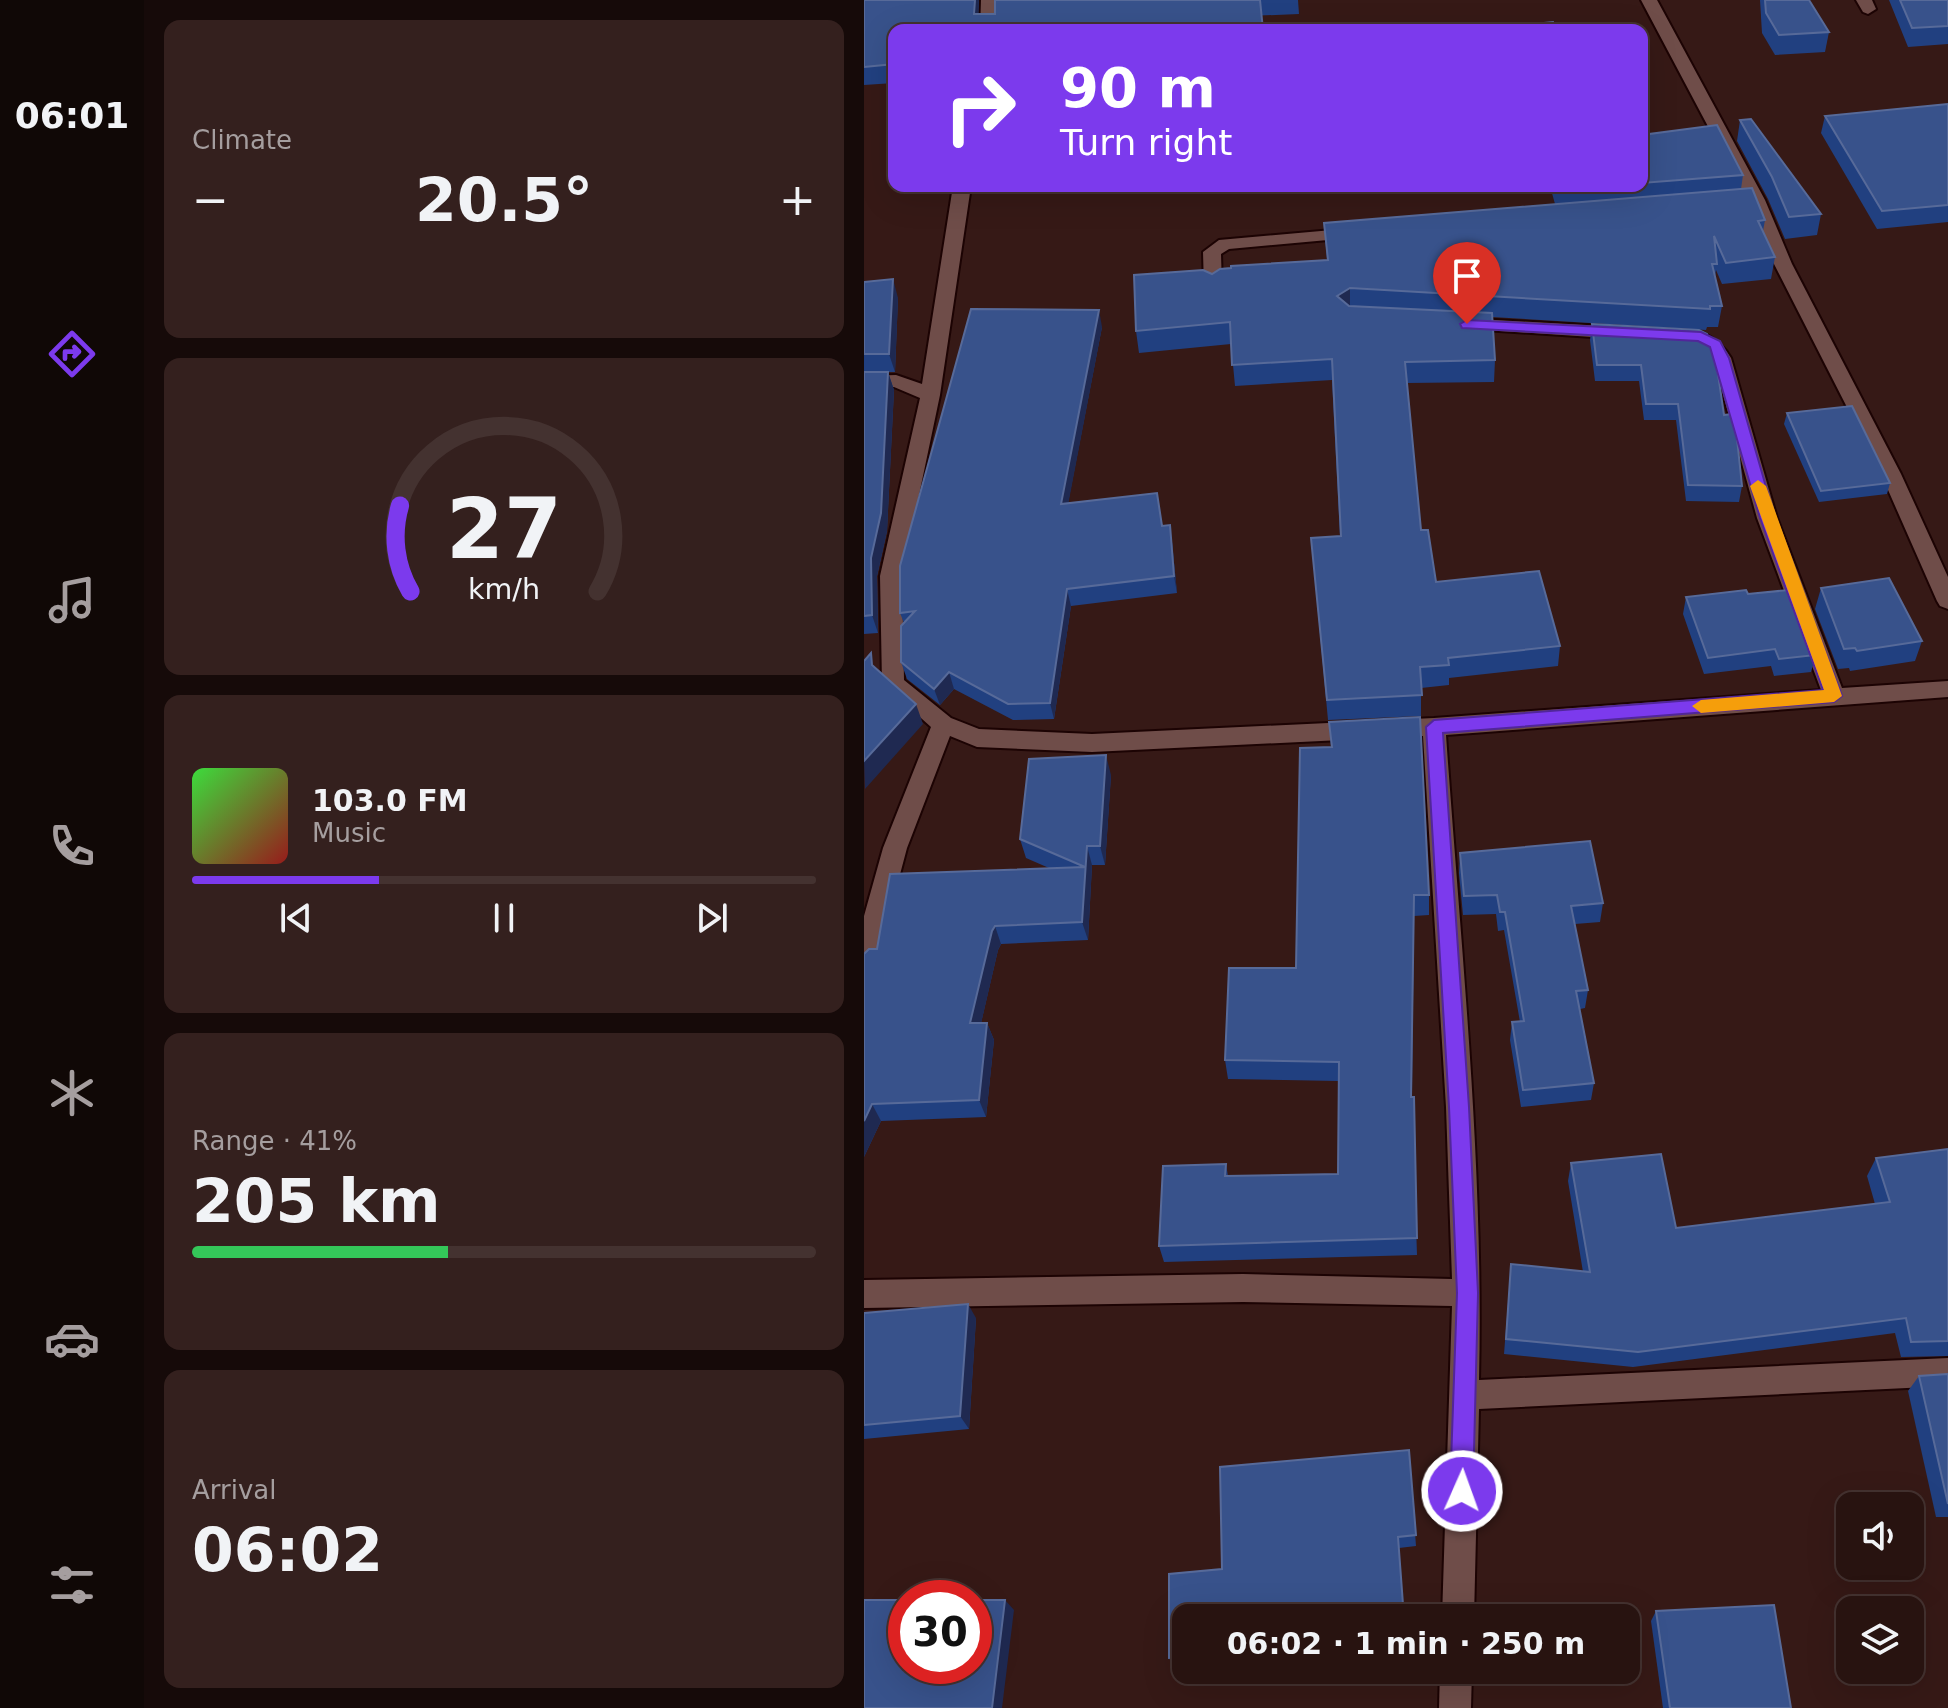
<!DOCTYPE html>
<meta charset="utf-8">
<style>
:root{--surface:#281310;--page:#34201e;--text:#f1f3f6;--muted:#a59e9f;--line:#443230;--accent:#7c3aed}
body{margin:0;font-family:"DejaVu Sans",sans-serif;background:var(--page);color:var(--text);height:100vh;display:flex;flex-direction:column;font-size:30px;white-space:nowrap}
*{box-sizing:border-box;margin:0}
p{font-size:26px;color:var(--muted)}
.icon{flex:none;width:44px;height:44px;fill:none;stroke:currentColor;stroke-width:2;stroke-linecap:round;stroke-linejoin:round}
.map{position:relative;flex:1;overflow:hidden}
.details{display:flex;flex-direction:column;gap:20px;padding:20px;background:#160a09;width:720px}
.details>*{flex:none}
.banner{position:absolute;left:24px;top:24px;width:760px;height:168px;border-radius:16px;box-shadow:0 8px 32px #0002,0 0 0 2px var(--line);background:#7c3aed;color:#fff;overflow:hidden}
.buttons{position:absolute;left:972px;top:1492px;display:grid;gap:16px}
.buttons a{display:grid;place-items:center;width:88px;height:88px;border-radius:16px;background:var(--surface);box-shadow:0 8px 32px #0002,0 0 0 2px var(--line);font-size:40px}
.speed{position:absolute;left:24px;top:1580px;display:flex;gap:16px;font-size:40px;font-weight:700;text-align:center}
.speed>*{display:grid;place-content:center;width:104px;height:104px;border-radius:50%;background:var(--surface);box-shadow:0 8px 32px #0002,0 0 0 2px var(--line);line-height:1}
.speed .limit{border:12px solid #d22;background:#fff;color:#111}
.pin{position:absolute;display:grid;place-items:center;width:68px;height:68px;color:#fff;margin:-82px -34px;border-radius:50% 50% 50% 0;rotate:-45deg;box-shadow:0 0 8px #0007}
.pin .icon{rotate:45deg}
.me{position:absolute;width:88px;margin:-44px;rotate:2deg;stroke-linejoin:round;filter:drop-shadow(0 0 6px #0008)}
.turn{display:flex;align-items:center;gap:28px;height:168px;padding:0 40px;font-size:36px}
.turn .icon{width:104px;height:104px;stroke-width:2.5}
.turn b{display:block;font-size:56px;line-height:68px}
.big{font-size:60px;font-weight:700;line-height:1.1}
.details .card{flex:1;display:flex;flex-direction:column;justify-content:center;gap:12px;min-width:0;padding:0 28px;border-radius:16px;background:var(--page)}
.details .dial{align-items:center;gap:0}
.dial svg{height:208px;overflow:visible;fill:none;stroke:var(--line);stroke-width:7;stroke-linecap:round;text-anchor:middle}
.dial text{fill:var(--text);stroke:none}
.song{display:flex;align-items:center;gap:24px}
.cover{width:96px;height:96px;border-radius:12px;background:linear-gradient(135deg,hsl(120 70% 55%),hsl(0 70% 35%))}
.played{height:8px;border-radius:4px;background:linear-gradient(90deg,var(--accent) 30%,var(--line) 30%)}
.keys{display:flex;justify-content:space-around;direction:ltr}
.heat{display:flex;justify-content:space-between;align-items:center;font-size:44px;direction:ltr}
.charge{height:12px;border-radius:6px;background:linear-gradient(90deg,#34c759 41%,var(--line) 0)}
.trip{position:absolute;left:308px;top:1604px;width:468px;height:80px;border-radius:16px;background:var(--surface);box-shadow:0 8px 32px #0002,0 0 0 2px var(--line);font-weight:700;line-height:80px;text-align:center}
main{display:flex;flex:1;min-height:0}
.dock{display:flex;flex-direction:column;width:144px;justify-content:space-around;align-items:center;background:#100806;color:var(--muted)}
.dock .icon{width:56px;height:56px}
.dock .on{color:var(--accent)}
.dock b{font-size:36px;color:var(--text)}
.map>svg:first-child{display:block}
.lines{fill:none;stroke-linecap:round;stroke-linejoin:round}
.street-casing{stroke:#1c0303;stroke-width:4}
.street{fill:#6f4d49;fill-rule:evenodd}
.wall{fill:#214080}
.shaded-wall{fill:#1f2951}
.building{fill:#38528b;stroke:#576a99;stroke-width:2}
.route{fill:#7c3aed;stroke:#51269a;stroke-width:2}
.slow{fill:#f59e0b}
</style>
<main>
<nav class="dock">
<b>06:01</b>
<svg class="icon on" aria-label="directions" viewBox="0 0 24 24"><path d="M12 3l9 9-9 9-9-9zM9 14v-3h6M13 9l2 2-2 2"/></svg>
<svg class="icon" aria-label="music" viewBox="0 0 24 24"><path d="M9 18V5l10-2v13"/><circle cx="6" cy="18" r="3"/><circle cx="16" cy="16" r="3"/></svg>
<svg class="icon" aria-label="phone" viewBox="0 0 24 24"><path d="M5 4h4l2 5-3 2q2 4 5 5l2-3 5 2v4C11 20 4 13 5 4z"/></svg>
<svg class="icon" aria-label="climate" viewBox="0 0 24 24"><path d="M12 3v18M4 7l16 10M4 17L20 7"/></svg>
<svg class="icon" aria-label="car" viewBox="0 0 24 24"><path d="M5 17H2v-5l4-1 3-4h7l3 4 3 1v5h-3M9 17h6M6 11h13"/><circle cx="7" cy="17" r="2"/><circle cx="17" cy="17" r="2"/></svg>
<svg class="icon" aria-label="filters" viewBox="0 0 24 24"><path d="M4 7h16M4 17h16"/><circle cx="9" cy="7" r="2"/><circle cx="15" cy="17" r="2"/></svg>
</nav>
<section class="details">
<div class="card"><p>Climate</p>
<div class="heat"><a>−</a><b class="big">20.5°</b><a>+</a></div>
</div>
<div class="card dial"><svg viewBox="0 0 100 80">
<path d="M14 69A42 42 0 1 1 86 69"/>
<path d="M14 69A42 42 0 0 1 10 36" stroke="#7c3aed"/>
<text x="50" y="56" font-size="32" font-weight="700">27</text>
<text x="50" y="72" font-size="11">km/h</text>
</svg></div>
<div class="card">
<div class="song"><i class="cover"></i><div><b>103.0 FM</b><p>Music</p></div></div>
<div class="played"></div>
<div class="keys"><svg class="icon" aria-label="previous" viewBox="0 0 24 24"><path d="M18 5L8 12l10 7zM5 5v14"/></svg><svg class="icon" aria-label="pause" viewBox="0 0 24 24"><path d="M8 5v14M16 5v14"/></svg><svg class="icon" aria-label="next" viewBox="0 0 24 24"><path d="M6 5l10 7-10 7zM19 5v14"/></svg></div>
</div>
<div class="card"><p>Range · 41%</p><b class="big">205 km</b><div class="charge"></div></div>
<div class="card"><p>Arrival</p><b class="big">06:02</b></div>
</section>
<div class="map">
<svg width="1084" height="1708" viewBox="0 0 1084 1708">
<rect width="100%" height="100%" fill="#361916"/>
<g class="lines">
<defs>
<g id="street">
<path d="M117 0H133L132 30H116Z"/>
<path d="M777 0H793L901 200 928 264 1037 474 1084 577V609L1076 606 1073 601 1017 474 910 264 883 200Z"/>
<path d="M992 0H1008L1012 9 1004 14 999 12Z"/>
<path d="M89 186H107L76 395 38 576 40 680 87 718 115 729 228 734 570 718 957 690 893 518 849 358 834 344 808 340 806 336C824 317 857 340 867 358L913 518 978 688 1084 681V697L582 735C597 949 620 1165 615 1380L1084 1358V1386L615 1409 610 1618H578L588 1306 379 1302 0 1308V1280L379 1274 588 1279 582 1107 559 736 228 752 113 747 86 736 43 848 13 961 9 969 0 972V916L19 848 67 727 18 683 16 576 56 398 30 387 0 388V376L32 375 58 384Z"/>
<path d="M491 228 497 229 500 233 497 237 365 249 357 254 358 287 349 293 340 287 339 252 355 240Z"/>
<path d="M596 318 759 327 768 333 759 339 589 328 587 324 589 320Z"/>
<path d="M576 1670H608L607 1708H575Z"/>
</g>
</defs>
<use href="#street" class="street-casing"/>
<use href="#street" class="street"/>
</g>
<g class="wall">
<path d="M0 0H115L114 14H131V0H434L435 14 30 30V88V83L0 85Z"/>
<path d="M896 0H945L965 32 961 52 911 55 898 33Z"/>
<path d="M1025 0H1084V44L1044 47Z"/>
<path d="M1084 104V222L1013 229 957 133 961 116Z"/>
<path d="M876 120 957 214 953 235 921 239 904 199 873 141Z"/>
<path d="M778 135 879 175 877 189 901 220 899 231 911 257 907 279 858 284 852 270 851 277 858 306 854 327H843L842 330 628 317 631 360 630 382 543 383 557 530 572 582 696 646 694 666 585 678V685L557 688V716L464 720 447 538 476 536 468 380 371 386 367 344 275 353 272 331 348 274 463 260 460 223 691 204 686 186H778Z"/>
<path d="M0 282 34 298 31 372H24L30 390 23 531 13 576 14 633 0 634Z"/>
<path d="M728 324 860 415 878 486 875 502 822 501 812 420H780L775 381H731L726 340Z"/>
<path d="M238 327 204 503 298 526 308 542 313 593 207 606 190 719 149 720 90 689 76 705 43 679 37 662 40 623 36 613Z"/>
<path d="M923 413 1026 483 1023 494 955 502 920 424Z"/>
<path d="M957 588 1058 641 1051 661 986 671 985 668 974 669 951 609Z"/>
<path d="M822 597 952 655 947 672 910 676 907 666 840 674 819 614Z"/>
<path d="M465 722 565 895V915L550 916 548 1097 553 1255 300 1262 295 1246 362 1164 364 1176 474 1174 475 1081 364 1079 361 1060 432 968 467 747Z"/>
<path d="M247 775 241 865H228L224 940 137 944 134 950 117 1023H123L130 1040 122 1117 17 1121 0 1157 13 949 185 868 162 858 156 839Z"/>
<path d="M596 853 739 903 736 922 711 924 724 990 721 1008 716 1009 730 1083 727 1100 657 1107 646 1040 648 1022H656L640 930 634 931 632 914 599 915 595 873Z"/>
<path d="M1084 1149V1356L1037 1357 1031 1333 769 1367 640 1354 647 1264 719 1272 704 1181 707 1163 812 1228 1011 1204 1003 1176 1012 1158Z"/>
<path d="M0 1313 112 1318 105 1429 0 1439Z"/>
<path d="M1084 1374V1517H1072L1044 1391 1055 1376Z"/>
<path d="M545 1450 552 1546 535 1548 540 1618H322V1666L310 1667 305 1658V1574L358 1569 356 1467Z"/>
<path d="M792 1611 927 1708H799L787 1621Z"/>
</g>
<g class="shaded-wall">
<path d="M111 0H115L114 30 110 14Z"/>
<path d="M29 279 34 298 31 372 25 354Z"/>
<path d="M486 288V309L473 296Z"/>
<path d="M235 310 238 327 201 521 197 504Z"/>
<path d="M24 372 30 390 23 531 13 576 14 633 8 615 7 558Z"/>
<path d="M306 525 308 542 313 593 310 576Z"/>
<path d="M203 589 207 606 190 719 186 703Z"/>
<path d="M85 672 90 689 76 705 70 689Z"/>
<path d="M52 704 59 724 1 789 0 761Z"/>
<path d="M242 755 247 775 241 865 236 846Z"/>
<path d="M223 846 228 865 224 940 218 922Z"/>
<path d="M131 926 137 944 134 950 113 1041 106 1023 128 931Z"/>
<path d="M123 1023 130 1040 122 1117 115 1100Z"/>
<path d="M8 1104 17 1121 0 1157V1121Z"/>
<path d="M104 1304 112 1318 105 1429 96 1416Z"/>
<path d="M141 1600 150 1610 138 1708H128Z"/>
</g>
<g class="building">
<path d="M0 0H111L110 14H131V0H396L399 30H30V64L0 67Z"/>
<path d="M901 0H945L965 32 915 35 902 13Z"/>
<path d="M1036 0H1084V26L1048 28Z"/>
<path d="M689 22 693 30H612Z"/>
<path d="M1084 104V205L1018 211 961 116Z"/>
<path d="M887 119 957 214 925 217 908 177 876 120Z"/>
<path d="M853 125 879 175 778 183V135Z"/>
<path d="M693 186H742L694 190Z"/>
<path d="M888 188 901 220 894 221 911 257 862 263 850 236 853 264H848L858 306H846V309L486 288 473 296 485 306 628 313 631 360 541 362 557 530H564L572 582 675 571 696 646 584 658 585 665 556 667 558 695 463 700 447 538 477 536 468 359 368 365 366 322 272 331 270 275 339 270 348 274 356 269 367 268V266L464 260 460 223Z"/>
<path d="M29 279 25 354H0V282Z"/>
<path d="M107 309 235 310 197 504 293 493 298 526 306 525 310 576 203 589 186 703 144 704 85 672 70 689 37 662V626L51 611 36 613V566Z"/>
<path d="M728 324 835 330 843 334 853 367 860 415 867 414 872 429 878 486 824 485 814 404H782L777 365H733Z"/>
<path d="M0 372H24L17 513 7 558 8 615 0 616Z"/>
<path d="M988 406 1026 483 957 491 923 413Z"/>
<path d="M1025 578 1058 641 993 651 991 648 980 649 957 588Z"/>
<path d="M882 590 884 594 925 590 952 655 915 659 911 649 844 658 822 597Z"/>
<path d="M7 653 8 665 52 704 0 761V661Z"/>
<path d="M556 717 565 895H550L547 1097H550L553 1238 295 1246 299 1166 362 1164 361 1176 474 1174 475 1062 361 1060 365 968H432L436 748 468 747 465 722Z"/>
<path d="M242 755 236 846H223L218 922 131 926 128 931 106 1023H123L115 1100 8 1104 0 1121V954L5 949H13L26 874 221 867 156 839 165 759Z"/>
<path d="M726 841 739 903 707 906 724 990 712 991 730 1083 659 1090 648 1022 660 1021 641 912H636L633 895 600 896 596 853Z"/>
<path d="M1084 1149V1341L1047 1342 1042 1318 774 1352 642 1339 647 1264 726 1272 707 1163 797 1154 812 1228 1026 1202 1012 1158Z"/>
<path d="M104 1304 96 1416 0 1425V1313Z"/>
<path d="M1084 1374V1504L1055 1376Z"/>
<path d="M545 1450 552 1535 534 1537 540 1618H322V1656L305 1658V1574L358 1569 356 1467Z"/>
<path d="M0 1600H42V1666H110V1600H141L128 1708H0Z"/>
<path d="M910 1605 927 1708H806L792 1611Z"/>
</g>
<path class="route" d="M603 320 837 332 856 341 865 358 911 518 978 696 970 702 579 733 605 1107 614 1293 609 1491 606 1499 598 1502 589 1499 586 1491 593 1293 585 1107 562 727 570 720 959 690 896 518 846 347 834 341 598 328 596 324Z"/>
<path class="slow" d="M894 480 902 486 978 696 970 702 837 713 828 706 837 700 960 690 886 486Z"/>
</svg>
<div class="buttons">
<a><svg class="icon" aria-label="sound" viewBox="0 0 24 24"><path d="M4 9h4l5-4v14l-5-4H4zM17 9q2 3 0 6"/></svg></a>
<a><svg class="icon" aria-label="layers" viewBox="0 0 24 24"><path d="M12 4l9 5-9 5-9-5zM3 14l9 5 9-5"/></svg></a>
</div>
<div class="speed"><div class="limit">30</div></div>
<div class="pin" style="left:603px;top:324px;background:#d93025"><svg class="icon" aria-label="arrive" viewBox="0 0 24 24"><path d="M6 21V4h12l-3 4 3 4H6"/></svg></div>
<svg class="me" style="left:598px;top:1491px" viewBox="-20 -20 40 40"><circle r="17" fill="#7c3aed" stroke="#fff" stroke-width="3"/><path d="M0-11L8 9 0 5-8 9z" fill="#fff"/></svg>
<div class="trip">06:02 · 1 min · 250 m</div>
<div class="banner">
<div class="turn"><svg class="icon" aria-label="right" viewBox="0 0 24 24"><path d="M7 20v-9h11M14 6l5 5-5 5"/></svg><div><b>90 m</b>Turn right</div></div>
</div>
</div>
</main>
